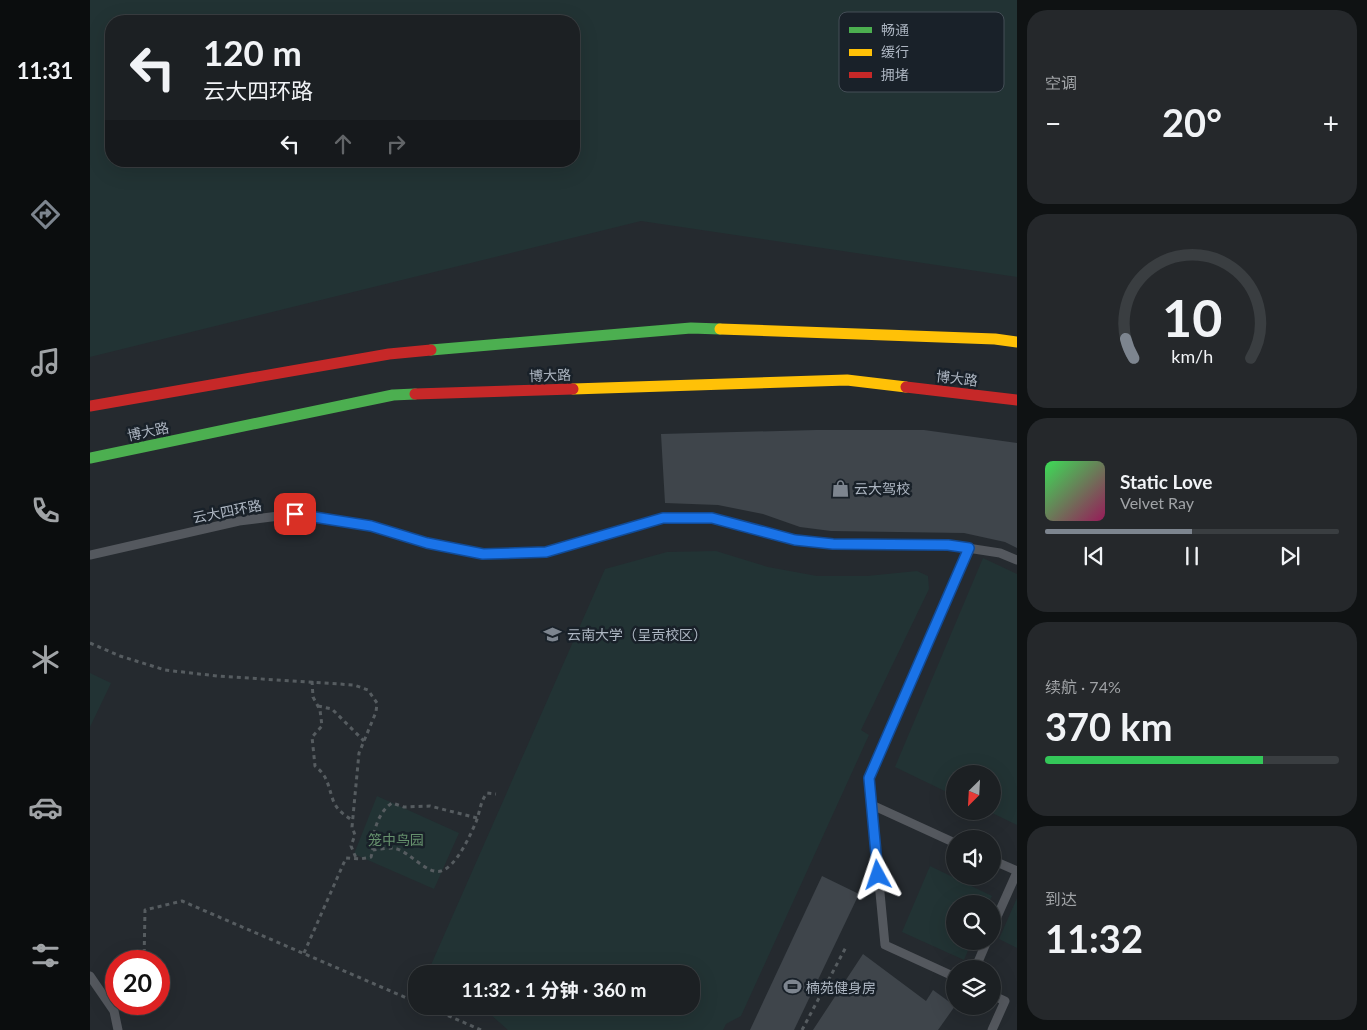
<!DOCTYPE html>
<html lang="zh">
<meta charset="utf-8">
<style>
:root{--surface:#1c2023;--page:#25282b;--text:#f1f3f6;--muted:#a0a3a6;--line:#3a3e41;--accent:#7d858f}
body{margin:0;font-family:Lato,"Noto Sans SC",sans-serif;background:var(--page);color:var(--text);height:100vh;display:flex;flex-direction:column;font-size:19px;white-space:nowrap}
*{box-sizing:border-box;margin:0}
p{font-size:16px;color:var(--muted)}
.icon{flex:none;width:28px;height:28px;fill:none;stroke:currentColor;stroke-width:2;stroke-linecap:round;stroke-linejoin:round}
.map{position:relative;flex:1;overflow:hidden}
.side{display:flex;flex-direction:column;gap:10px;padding:10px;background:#0f1213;width:350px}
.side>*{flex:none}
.top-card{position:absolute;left:15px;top:15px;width:475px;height:152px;border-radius:20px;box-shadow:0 5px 20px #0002,0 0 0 1px var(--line);background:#1c2023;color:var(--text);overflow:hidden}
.needle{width:32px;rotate:204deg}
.controls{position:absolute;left:856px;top:765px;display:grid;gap:10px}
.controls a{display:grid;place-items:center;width:55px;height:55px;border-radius:50%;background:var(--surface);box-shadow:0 5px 20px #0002,0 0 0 1px var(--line);font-size:25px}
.speed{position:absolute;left:15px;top:950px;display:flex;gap:10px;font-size:25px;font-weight:700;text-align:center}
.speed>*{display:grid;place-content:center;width:65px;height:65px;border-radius:50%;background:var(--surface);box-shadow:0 5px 20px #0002,0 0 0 1px var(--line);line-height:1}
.speed .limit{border:8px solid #d22;background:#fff;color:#111}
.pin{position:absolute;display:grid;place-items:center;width:42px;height:42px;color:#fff;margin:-21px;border-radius:10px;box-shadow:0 2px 8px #0006}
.me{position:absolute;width:55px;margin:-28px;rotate:355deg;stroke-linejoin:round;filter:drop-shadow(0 0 4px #0008)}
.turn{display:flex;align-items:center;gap:18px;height:105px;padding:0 15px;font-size:22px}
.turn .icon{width:65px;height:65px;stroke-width:2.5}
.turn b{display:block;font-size:35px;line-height:42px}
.lanes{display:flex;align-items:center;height:48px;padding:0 15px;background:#0003;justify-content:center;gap:25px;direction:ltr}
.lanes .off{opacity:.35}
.big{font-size:38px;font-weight:700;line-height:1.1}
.side .tile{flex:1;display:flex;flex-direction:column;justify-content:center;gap:8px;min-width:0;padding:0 18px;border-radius:20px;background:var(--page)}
.side .dial{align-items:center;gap:0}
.dial svg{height:130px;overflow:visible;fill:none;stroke:var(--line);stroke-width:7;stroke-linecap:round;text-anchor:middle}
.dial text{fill:var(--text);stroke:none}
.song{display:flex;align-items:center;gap:15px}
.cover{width:60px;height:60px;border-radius:8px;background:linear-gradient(135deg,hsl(130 70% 55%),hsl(330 70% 35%))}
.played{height:5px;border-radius:2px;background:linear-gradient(90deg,var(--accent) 50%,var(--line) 50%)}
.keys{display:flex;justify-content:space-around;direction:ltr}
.heat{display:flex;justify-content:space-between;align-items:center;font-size:28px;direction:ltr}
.charge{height:8px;border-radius:4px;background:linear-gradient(90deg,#34c759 74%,var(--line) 0)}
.trip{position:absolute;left:318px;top:965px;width:292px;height:50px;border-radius:20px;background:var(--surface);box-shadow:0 5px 20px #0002,0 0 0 1px var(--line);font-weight:700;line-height:50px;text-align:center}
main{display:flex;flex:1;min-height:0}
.tab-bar{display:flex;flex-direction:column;width:90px;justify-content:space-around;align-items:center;background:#0b0d0e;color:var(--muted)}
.tab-bar .icon{width:35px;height:35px}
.tab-bar .selected{color:var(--accent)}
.tab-bar b{font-size:22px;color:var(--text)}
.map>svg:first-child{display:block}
.green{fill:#223334;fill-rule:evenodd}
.building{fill:#3f454b}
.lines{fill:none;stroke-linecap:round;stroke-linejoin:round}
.path{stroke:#565c60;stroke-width:3;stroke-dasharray:4 4;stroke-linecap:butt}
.lane{stroke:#54585e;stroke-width:9}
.fast{stroke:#4caf50;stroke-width:11}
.slow{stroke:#ffc107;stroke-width:11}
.jam{stroke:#c62828;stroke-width:11}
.route-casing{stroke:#114b97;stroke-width:12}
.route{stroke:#1a73e8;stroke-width:9}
.labels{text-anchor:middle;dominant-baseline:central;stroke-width:5;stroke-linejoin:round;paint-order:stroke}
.street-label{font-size:14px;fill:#adb6c2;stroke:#192129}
.poi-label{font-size:14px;fill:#adb6c2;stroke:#192129;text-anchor:start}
.park-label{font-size:14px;fill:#66916d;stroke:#192129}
.key{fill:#192129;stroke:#454e57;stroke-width:1}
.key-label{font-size:14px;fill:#adb6c2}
</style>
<main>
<nav class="tab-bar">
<b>11:31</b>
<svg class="icon selected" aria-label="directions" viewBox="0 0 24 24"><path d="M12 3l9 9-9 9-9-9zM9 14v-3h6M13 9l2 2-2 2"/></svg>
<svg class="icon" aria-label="music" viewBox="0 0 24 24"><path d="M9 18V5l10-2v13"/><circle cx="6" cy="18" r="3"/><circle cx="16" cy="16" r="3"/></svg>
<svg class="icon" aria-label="phone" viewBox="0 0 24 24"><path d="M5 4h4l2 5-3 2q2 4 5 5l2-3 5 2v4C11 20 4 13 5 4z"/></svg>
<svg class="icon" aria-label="climate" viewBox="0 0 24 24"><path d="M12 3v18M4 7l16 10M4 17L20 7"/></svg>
<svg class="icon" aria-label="car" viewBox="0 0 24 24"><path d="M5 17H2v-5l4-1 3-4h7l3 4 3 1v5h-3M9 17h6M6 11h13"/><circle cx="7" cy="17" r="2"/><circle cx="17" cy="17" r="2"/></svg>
<svg class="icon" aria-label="filters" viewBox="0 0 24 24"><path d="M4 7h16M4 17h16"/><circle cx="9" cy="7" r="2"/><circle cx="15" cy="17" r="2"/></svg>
</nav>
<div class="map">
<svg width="927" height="1030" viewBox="0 0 927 1030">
<rect width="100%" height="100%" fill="#252a2f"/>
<g class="green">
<path d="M0 0H927V277L551 221 0 357ZM484 21V161H21V21Z"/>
<path d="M626 551 678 567 727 576H777L827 571 838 576 839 589 771 730 779 735 651 1016 636 1024 633 1030H418L391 1006H601V974H337L515 569 577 552Z"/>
<path d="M893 558 927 574V825L898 811H902V774H865V796L805 767Z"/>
<path d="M0 673 21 683 0 727Z"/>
<path d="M287 796 369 833 344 889 264 854Z"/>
<path d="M840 866 902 896 898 904H865V941H882L874 960 812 932Z"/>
<path d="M927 898V948L909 939Z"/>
</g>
<g class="building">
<path d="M726 430H834L927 443V548L915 542 874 533 741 531 710 527 673 514 628 505 575 503 571 434Z"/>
<path d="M732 876 769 894 704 1030H660Z"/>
<path d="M773 954 836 1001 843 990 865 1006 848 1030H723Z"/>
</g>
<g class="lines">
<g class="path">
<path d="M0 643 30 656 75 670 127 676 264 685 278 690 287 703 286 712 269 753 262 827 265 835 261 846 266 858"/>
<path d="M222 681 223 697 230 710 232 726 222 737 225 766C238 776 238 786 243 800 246 809 254 815 262 820"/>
<path d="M228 706 242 709 274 741"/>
<path d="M283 850C282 833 288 812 302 803L314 807 340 806 387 818"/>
<path d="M214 953 256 858 270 859 281 857 283 850C289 849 297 848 303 848 319 850 336 875 351 871 366 867 380 836 386 822 390 812 390 802 397 793L406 794"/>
<path d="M54 961 55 910 92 901 326 1002"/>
<path d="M336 1006 391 1030"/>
<path d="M712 1030 756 947"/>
</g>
<g class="lane">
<path d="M0 555 149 521 205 514 281 526 337 543 393 554 456 552 573 518H621L705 540 743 544 858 545 910 553 927 560"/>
<path d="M782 805 865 843"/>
<path d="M902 860 927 871"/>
<path d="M902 928 927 872"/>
<path d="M885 969 897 941"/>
<path d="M0 976 24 1011 28 1030"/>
<path d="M865 977 795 945 779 778 879 548"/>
<path d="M902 1030 915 1001 902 995"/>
</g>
<g class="fast">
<path d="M341 350 601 328 630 329"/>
<path d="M0 458 303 395 325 394"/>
</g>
<g class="slow">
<path d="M630 329 905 339 927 342"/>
<path d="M483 389 757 380 816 387"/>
</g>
<g class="jam">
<path d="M816 387 927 400"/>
<path d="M325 394 483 389"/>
<path d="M0 406 299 354 341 350"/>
</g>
</g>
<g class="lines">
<defs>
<path id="route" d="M205 514 281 526 337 543 393 554 456 552 573 518H622L705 540 743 544 858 545 879 548 779 778 788 875"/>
</defs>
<use href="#route" class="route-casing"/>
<use href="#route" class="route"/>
</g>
<defs>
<symbol id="shop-bare" viewBox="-9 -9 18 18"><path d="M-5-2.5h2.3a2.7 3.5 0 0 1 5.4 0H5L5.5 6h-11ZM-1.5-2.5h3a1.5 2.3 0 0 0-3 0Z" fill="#7d858f" stroke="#192129" stroke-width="2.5" paint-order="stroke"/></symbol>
<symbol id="university-bare" viewBox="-9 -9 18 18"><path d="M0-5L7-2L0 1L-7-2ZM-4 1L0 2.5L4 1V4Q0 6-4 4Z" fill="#7d858f" stroke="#192129" stroke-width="2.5" paint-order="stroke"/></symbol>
<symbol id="stadium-bare" viewBox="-9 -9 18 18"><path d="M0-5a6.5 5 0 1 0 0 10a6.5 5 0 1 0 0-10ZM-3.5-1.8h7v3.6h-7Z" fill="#7d858f" stroke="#192129" stroke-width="2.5" paint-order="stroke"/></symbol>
</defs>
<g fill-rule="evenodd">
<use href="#shop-bare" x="738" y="476" width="25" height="25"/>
<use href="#university-bare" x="450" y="622" width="25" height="25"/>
<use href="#stadium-bare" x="690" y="974" width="25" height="25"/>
</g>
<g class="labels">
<g class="street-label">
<text transform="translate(460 375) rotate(-2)">博大路</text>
<text transform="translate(867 378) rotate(7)">博大路</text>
<text transform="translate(58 431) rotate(-12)">博大路</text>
<text transform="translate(137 511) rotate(-11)">云大四环路</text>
</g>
<g class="poi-label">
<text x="764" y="488">云大驾校</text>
<text x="477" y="634">云南大学（呈贡校区）</text>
<text x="716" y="987">楠苑健身房</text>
</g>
<g class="park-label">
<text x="306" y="839">笼中鸟园</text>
</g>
</g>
<rect x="749" y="12" width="165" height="80" rx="8" class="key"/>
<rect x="759" y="27" width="23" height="6" fill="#4caf50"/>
<rect x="759" y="49" width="23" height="7" fill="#ffc107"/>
<rect x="759" y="72" width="23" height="6" fill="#c62828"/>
<g class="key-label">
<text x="791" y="35">畅通</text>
<text x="791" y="57">缓行</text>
<text x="791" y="80">拥堵</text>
</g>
</svg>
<div class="controls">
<a><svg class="needle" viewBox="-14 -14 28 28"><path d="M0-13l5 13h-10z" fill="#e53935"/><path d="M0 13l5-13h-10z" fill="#a0a3a6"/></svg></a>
<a><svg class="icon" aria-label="sound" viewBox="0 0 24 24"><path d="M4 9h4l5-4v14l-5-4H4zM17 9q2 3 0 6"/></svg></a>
<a><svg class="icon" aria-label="search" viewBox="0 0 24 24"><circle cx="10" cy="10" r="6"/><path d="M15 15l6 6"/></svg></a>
<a><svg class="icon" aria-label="layers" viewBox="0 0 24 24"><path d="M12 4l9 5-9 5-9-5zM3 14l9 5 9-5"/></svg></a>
</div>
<div class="speed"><div class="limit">20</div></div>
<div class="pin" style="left:205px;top:514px;background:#d93025"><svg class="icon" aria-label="arrive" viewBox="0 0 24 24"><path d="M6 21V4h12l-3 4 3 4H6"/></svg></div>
<svg class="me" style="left:788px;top:875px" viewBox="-20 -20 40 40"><path d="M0-17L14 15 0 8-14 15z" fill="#1a73e8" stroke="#fff" stroke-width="4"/></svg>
<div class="trip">11:32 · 1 分钟 · 360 m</div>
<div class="top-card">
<div class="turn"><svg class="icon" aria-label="left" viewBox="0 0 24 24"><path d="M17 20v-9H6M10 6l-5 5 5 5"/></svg><div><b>120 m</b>云大四环路</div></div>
<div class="lanes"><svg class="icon" aria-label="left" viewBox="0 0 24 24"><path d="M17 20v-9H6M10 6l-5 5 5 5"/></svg><svg class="icon off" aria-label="ahead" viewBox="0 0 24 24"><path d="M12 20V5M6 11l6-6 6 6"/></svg><svg class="icon off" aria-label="right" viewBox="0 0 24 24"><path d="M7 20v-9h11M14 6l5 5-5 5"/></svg></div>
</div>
</div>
<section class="side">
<div class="tile"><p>空调</p>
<div class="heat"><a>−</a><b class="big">20°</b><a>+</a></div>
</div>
<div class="tile dial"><svg viewBox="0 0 100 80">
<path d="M14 69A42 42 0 1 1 86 69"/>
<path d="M14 69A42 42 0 0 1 9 57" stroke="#7d858f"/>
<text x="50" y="56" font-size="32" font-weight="700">10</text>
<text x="50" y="72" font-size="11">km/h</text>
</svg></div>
<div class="tile">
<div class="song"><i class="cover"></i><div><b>Static Love</b><p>Velvet Ray</p></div></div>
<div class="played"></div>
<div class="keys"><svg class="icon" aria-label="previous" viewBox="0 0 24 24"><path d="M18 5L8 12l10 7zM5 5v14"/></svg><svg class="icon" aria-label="pause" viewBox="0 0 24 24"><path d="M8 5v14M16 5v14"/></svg><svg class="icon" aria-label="next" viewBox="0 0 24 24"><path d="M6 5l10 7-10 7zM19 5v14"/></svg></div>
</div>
<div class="tile"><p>续航 · 74%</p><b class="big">370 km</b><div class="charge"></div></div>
<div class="tile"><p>到达</p><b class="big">11:32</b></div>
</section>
</main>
